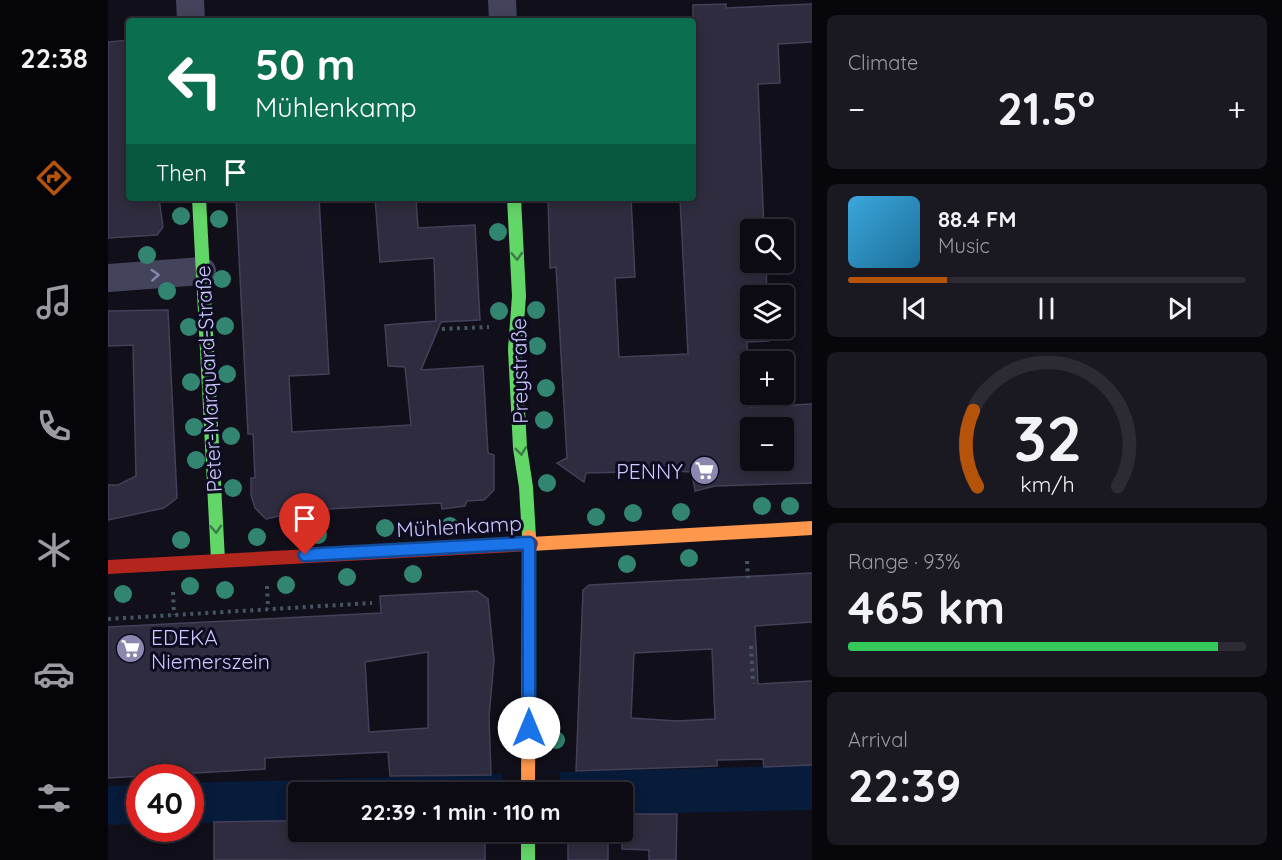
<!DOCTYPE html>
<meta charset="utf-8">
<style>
:root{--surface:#0c0b14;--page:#1a1922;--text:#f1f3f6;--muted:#9a9ba0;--line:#2c2b34;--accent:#b45309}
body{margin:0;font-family:Quicksand,sans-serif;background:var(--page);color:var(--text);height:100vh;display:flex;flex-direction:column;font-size:22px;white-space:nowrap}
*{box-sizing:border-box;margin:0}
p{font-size:20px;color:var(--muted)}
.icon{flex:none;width:33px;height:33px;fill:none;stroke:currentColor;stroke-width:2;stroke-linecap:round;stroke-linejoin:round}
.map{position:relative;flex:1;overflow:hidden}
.side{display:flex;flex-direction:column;gap:15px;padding:15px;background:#07060b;width:470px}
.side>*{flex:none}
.hud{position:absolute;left:18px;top:18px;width:570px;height:183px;border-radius:6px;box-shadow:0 3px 15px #0003,0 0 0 2px var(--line);background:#0b6e4f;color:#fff;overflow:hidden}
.buttons{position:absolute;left:632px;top:219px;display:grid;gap:12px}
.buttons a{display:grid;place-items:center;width:54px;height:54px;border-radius:6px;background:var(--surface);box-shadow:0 3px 15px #0003,0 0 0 2px var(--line);font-size:30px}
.speed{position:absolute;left:18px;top:764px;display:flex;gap:12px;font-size:30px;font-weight:700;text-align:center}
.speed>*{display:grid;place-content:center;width:78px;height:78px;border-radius:50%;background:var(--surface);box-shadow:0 3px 15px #0003,0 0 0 2px var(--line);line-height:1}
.speed .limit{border:9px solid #d22;background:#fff;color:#111}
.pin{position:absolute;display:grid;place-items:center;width:51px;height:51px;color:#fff;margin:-62px -26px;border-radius:50% 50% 50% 0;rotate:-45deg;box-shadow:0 0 6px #0007}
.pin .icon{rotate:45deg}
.me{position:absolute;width:66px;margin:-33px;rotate:0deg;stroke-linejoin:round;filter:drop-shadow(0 0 4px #0008)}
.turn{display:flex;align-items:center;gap:21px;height:126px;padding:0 30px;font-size:27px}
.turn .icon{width:78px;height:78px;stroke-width:2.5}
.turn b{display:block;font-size:42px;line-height:51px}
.then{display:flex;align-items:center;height:57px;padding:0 30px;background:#0003;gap:12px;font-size:22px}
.big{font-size:45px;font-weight:700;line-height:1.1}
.side .card{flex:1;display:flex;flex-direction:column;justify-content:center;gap:9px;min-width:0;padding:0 21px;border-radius:9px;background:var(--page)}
.side .dial{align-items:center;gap:0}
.dial svg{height:156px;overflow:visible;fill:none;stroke:var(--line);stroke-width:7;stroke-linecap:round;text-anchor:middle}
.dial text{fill:var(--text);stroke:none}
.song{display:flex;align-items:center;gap:18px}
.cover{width:72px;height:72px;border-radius:9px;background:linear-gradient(135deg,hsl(200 70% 55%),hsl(200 70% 35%))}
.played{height:6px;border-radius:3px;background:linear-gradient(90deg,var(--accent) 25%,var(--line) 25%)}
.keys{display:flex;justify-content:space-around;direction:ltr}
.heat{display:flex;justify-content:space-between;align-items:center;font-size:33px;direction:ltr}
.charge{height:9px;border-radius:4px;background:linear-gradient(90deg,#34c759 93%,var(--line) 0)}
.trip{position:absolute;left:180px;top:782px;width:345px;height:60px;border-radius:6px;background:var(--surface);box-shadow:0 3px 15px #0003,0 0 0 2px var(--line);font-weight:700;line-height:60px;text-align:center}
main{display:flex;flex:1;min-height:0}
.dock{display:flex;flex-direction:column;width:108px;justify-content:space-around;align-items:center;background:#050408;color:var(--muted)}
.dock .icon{width:42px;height:42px}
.dock .on{color:var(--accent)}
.dock b{font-size:27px;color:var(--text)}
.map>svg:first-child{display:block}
.water{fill:#071b3a}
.pier{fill:#100f1a}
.building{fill:#2e2c3e;stroke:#434059;stroke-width:1.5;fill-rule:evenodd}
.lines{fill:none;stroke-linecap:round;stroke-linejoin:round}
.path{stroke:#455663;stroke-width:4;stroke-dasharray:3 4.5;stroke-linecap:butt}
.street{stroke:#43445c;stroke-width:28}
.fast{stroke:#63d668;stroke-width:14}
.slow{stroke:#ff974d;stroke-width:14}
.jam{stroke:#b3261e;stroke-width:14}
.tree{fill:#328571}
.oneway{stroke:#3c7b47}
.oneway2{stroke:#8886ae}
.route-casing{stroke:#114b97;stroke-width:15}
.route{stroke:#1a73e8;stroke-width:10}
.labels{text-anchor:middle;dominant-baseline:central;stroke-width:6;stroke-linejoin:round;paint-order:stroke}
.street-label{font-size:21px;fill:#ccc9ff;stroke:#0d0b1f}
.poi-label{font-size:21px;fill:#ccc9ff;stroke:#0d0b1f;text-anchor:end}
</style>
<main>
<nav class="dock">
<b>22:38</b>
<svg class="icon on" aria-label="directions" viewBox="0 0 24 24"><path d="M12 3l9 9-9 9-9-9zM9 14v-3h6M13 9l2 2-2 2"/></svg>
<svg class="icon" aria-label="music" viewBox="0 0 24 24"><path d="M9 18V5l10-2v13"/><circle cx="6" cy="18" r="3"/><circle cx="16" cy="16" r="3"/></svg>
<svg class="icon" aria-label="phone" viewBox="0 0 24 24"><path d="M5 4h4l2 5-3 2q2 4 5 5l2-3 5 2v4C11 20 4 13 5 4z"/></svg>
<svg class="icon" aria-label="climate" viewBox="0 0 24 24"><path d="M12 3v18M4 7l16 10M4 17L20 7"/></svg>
<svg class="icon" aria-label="car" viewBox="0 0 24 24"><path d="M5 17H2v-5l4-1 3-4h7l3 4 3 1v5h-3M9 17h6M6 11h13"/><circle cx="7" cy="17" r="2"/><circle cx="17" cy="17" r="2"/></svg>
<svg class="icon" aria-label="filters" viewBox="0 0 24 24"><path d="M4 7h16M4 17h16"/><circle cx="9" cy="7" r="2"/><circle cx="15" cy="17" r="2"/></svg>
</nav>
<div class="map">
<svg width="705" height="860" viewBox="0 0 705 860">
<rect width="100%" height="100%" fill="#100f1a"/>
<g class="water">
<path d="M704 765 705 810 515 814 514 792H190V821L83 823 82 783Z"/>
<path d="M31 785V824L0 825V786Z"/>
</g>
<path class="pier" d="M452 773 453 792H395L394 774Z"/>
<g class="building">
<path d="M618 4V8L705 4V42L670 44 672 83 650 84 656 230H642V262H658L659 296H642V328H660L661 341 639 342 642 407 705 404V483L607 486 587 491 584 472 564 471 478 473 476 482 449 463 459 458 448 267 442 268 440 198H523L527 277 507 278 511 357 580 354 572 198H585V5ZM642 428H675V460H642Z"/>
<path d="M21 40V198H51L55 227 49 235 0 238V42Z"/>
<path d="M128 198H211L221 374 181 376 184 432 303 425 297 367 280 366 277 325 328 321 326 258 272 262 267 198H308L310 228 367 225 372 320 333 322 313 370 375 366 380 453 386 455V490L376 500 359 501 357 506 334 509 333 503 200 510 158 519 147 508 143 495V478H147L145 434H140Z"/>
<path d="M60 310 69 498 56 508 0 520V485H10L28 476 25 345 0 346V311Z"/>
<path d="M705 573V622L647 626 650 684 705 681V765L656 767 655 759 609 760V766L468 771 475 590 481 585ZM604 649 607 719 569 721 523 718 526 653Z"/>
<path d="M369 591 380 599 386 660 381 717 383 775 282 776 280 752 157 758V769L0 778V627L273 613 272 596ZM320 652V728L261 732 257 662Z"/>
<path d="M514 814H569L568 860H541V850L514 849Z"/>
<path d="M162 821H190V831H377V860H106V822Z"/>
<rect x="460" y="831" width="40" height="29"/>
</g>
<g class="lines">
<g class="path">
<path d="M334 329 381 327"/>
<path d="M639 561 640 578"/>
<path d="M159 586 160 609"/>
<path d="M65 592 66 615"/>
<path d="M0 619 264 603"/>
<path d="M643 646 645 684"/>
</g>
<g class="street">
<path d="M82 0 83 21"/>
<path d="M394 0 395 21"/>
<path d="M0 278 94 271"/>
</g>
<g class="fast">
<path d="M91 198 110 560"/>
<path d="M406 198 411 296 407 349 412 448 418 487 421 537"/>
<path d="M420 831V860"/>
</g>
<g class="slow">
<path d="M423 544 705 528"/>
<path d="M420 792 421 537"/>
</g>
<path class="jam" d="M0 567 423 544"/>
</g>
<g class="tree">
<circle cx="73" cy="216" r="9"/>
<circle cx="111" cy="219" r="9"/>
<circle cx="390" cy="232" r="9"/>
<circle cx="39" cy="255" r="9"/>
<circle cx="114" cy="279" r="9"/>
<circle cx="59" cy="291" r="9"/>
<circle cx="428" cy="310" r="9"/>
<circle cx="391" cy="311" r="9"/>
<circle cx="117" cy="326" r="9"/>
<circle cx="81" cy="327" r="9"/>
<circle cx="429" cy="346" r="9"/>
<circle cx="119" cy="374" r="9"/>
<circle cx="83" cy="382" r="9"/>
<circle cx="438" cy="388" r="9"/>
<circle cx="436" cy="420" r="9"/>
<circle cx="86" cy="427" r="9"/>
<circle cx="123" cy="436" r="9"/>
<circle cx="88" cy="460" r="9"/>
<circle cx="439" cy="483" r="9"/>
<circle cx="125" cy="488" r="9"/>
<circle cx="654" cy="506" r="9"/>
<circle cx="682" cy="506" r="9"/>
<circle cx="573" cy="512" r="9"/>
<circle cx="525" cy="513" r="9"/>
<circle cx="488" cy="517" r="9"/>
<circle cx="342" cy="526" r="9"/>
<circle cx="277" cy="528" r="9"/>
<circle cx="210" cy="535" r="9"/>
<circle cx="149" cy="537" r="9"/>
<circle cx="73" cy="540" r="9"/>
<circle cx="581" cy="558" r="9"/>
<circle cx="519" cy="564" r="9"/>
<circle cx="305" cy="574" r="9"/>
<circle cx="239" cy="577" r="9"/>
<circle cx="178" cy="585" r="9"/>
<circle cx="82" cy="586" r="9"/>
<circle cx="117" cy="590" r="9"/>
<circle cx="15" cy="594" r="9"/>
<circle cx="448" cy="740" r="9"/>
</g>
<defs><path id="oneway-chevron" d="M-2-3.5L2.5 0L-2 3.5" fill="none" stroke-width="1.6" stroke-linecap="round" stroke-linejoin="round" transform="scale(1.5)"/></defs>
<g class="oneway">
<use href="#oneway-chevron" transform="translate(409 256) rotate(87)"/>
<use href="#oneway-chevron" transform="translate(413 451) rotate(83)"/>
<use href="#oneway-chevron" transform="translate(108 529) rotate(87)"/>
</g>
<use class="oneway2" href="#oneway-chevron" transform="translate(47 275) rotate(-4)"/>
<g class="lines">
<defs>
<path id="route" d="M197 555 421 543V728"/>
</defs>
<use href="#route" class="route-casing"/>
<use href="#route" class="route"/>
</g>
<defs>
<symbol id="supermarket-disc" viewBox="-11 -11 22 22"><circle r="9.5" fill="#8a88af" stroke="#0d0b1f"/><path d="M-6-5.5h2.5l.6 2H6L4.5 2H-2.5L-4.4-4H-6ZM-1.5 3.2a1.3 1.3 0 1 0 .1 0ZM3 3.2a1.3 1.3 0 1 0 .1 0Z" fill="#fff"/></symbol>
</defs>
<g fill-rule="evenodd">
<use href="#supermarket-disc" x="580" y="454" width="33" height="33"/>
<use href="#supermarket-disc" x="6" y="632" width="33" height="33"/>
</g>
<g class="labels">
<g class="street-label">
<text transform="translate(411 371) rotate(-91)">Preystraße</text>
<text transform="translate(100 379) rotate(-93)">Peter-Marquard-Straße</text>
<text transform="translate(351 526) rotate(-3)">Mühlenkamp</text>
</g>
<g class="poi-label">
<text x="575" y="471">PENNY</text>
<text x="43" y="637" text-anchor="start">EDEKA<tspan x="43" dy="24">Niemerszein</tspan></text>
</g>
</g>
</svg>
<div class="buttons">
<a><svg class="icon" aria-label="search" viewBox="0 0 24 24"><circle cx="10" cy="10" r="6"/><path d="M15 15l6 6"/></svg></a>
<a><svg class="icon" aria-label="layers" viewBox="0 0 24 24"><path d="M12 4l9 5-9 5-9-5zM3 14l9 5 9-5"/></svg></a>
<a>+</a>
<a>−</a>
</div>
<div class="speed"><div class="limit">40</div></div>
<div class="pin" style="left:197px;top:555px;background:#d93025"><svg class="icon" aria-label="arrive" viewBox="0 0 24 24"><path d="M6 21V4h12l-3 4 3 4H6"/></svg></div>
<svg class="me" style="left:421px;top:728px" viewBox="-20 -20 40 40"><circle r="19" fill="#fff"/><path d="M0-13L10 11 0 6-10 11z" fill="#1a73e8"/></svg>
<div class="trip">22:39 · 1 min · 110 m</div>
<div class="hud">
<div class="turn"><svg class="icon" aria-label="left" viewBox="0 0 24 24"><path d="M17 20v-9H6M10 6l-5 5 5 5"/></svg><div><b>50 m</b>Mühlenkamp</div></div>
<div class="then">Then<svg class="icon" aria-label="arrive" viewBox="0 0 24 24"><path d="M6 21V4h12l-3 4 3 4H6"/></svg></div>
</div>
</div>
<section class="side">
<div class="card"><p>Climate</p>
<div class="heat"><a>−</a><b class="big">21.5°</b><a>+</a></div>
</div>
<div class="card">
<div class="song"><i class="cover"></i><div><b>88.4 FM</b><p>Music</p></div></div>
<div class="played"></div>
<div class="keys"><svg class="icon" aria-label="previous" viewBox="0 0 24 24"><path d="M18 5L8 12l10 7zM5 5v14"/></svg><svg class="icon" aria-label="pause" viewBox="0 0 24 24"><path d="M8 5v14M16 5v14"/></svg><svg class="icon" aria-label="next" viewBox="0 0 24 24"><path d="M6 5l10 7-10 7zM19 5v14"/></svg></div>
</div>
<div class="card dial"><svg viewBox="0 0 100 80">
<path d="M14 69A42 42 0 1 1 86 69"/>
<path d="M14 69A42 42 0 0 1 12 30" stroke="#b45309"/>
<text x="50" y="56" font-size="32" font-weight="700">32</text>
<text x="50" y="72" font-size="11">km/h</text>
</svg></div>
<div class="card"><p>Range · 93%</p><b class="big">465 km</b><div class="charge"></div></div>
<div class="card"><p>Arrival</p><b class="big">22:39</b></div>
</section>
</main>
